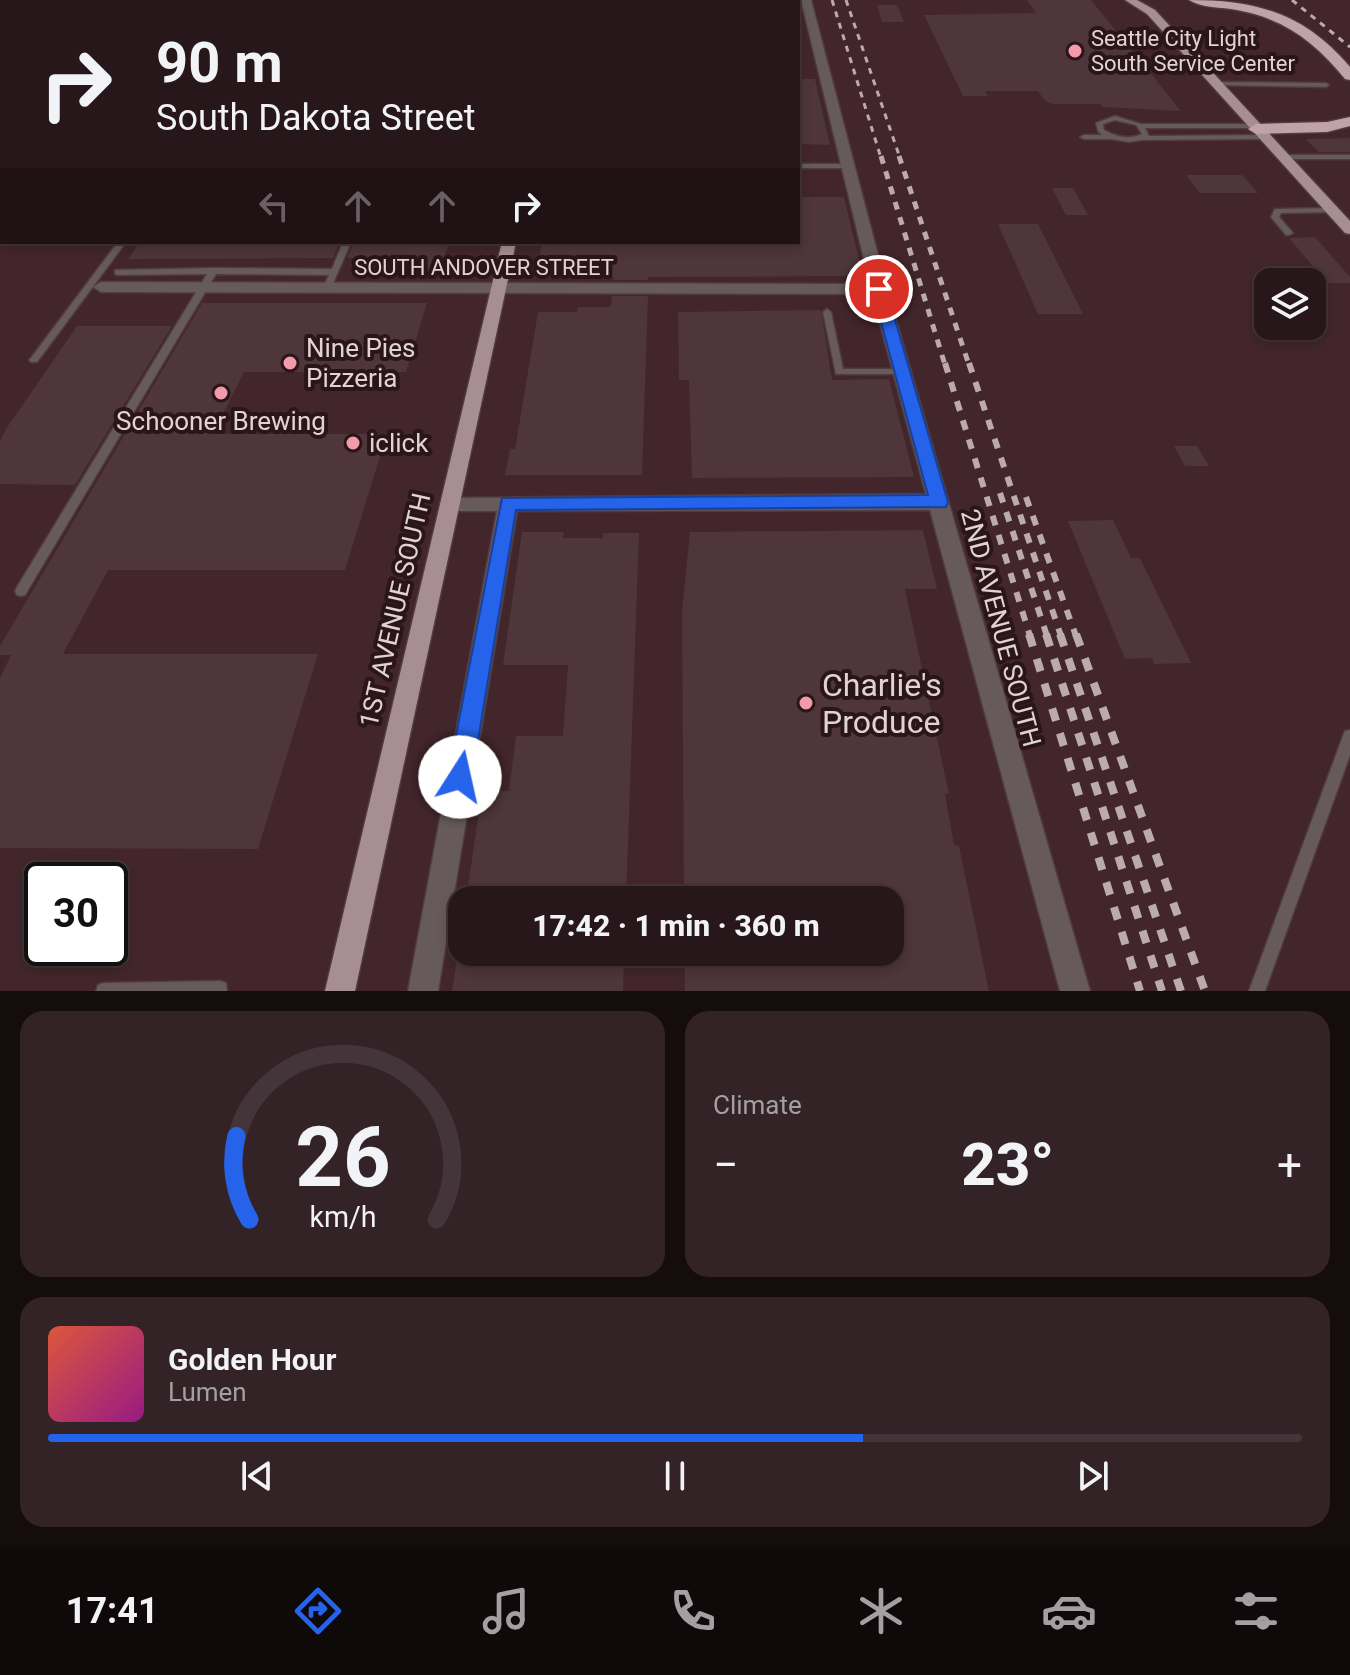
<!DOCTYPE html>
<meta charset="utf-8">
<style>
:root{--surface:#27161a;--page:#332327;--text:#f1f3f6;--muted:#a49fa2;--line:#433539;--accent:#2563eb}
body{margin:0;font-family:Roboto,sans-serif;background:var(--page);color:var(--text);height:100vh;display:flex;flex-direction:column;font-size:30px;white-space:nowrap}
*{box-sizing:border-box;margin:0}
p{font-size:26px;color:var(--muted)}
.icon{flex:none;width:44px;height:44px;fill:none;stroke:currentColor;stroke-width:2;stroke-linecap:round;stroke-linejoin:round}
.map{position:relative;height:991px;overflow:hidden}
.details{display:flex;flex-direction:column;gap:20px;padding:20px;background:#150c0e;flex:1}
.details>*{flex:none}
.banner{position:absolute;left:0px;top:0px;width:800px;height:244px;box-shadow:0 4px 12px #0003,0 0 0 2px var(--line);background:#27161a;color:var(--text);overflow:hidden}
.fabs{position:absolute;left:1254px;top:268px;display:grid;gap:16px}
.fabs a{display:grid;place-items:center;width:72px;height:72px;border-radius:16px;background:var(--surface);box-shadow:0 4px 12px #0003,0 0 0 2px var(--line);font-size:40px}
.speed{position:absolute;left:24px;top:862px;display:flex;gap:16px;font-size:40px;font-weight:700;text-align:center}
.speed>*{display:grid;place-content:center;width:104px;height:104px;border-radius:50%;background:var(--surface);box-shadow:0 4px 12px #0003,0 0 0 2px var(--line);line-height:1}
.speed .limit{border:4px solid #111;border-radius:12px;background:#fff;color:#111}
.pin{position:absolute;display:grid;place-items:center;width:68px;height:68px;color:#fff;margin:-34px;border:4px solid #fff;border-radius:50%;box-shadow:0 2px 8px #0007}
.me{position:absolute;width:88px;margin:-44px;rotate:10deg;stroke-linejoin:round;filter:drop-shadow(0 0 6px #0008)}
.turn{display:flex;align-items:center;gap:28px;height:168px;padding:0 24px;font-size:36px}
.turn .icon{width:104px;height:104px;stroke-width:2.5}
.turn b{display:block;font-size:56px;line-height:68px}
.lanes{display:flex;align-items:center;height:76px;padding:0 24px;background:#0003;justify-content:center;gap:40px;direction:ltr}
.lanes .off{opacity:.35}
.big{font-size:60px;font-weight:800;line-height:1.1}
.details .card{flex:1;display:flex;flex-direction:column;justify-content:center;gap:12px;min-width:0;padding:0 28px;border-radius:24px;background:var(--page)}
.details .dial{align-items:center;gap:0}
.dial svg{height:208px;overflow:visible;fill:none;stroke:var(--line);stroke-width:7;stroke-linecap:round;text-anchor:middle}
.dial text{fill:var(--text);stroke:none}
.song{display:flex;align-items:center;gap:24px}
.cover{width:96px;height:96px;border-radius:12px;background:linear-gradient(135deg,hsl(10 70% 55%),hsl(310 70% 35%))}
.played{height:8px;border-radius:4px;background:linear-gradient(90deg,var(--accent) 65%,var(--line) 65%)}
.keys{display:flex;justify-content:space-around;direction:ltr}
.heat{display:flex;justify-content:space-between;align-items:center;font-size:44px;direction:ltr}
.details .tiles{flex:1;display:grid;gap:20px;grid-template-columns:1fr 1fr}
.card:last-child{grid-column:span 2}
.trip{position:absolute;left:448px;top:886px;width:456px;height:80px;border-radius:24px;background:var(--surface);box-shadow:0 4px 12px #0003,0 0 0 2px var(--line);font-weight:800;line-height:80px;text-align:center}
.tab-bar{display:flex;height:128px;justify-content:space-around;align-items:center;background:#10090a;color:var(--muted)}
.tab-bar .icon{width:56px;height:56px}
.tab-bar .selected{color:var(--accent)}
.tab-bar b{font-size:36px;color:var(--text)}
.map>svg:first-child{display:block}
.built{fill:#42262b;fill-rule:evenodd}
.building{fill:#4e363a}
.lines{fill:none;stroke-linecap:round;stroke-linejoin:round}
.lane-casing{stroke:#503b3f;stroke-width:3}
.street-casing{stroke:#503b3f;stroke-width:3}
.primary-casing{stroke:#503b3f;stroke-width:3}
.highway-casing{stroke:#503b3f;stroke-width:3}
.lane{fill:#665a5c;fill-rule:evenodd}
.street{fill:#665a5c;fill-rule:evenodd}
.primary{fill:#a78e92;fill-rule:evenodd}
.highway{fill:#c0a3a8;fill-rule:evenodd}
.rail-far3{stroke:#bbabad;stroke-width:3;stroke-dasharray:6 6;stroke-linecap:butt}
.rail-far2{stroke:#bbabad;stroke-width:5;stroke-dasharray:8 8;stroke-linecap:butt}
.rail-far1{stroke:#bbabad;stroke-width:6;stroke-dasharray:10 10;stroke-linecap:butt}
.rail{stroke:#bbabad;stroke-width:8;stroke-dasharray:13 13;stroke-linecap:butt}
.route{fill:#2563eb;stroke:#184099;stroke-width:2}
.poi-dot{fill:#f39aab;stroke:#2a1519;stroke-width:3}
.labels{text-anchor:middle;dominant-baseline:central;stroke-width:8;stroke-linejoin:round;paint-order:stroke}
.far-poi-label{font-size:22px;fill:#e1d2d4;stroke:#2a1519;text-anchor:start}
.far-street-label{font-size:22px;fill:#e1d2d4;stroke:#2a1519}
.poi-label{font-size:26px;fill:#e1d2d4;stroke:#2a1519;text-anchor:start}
.street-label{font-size:26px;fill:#e1d2d4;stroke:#2a1519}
.near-poi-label{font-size:32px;fill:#e1d2d4;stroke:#2a1519;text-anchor:start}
</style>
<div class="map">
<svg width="1350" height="991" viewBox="0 0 1350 991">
<rect width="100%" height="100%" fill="#341e23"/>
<path class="built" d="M15 0H1350V991H0V10L2 9V242H798V2H12ZM1268 282H1312V326H1268ZM42 880H110V948H42ZM462 900H890V952H462Z"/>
<g class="building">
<path d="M1027 0H1091L1181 111 1103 107 1100 104H1053L1045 101 1038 91H985L988 96H963L924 15 1036 13Z"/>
<path d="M877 5H897L904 22H882Z"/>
<path d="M798 79H815L830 145 798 144Z"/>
<path d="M1350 138V152H1319L1305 139Z"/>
<path d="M1186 175H1242L1258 193H1200Z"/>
<path d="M1052 188H1073L1088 215H1066Z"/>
<path d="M798 197H844L863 276 648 277V280H613L614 277H536L542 242H798Z"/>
<path d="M998 224H1038L1083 314H1038Z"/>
<path d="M1315 237 1350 277V283H1327L1289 238Z"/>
<path d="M140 242H340L333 258 128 259Z"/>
<path d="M354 242H449L440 272H356L361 258H347Z"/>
<path d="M612 296H648L642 475H505L510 449H515L538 312H577L578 307H611Z"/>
<path d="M202 303H427L406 372H244L213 434H387L345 570H108L63 654H318L258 849 0 848V678L11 655H0V646Z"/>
<path d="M821 310 832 380 889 379 914 477 692 478 689 380H679L678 312Z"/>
<path d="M77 326H172L75 485 0 484V441L6 429Z"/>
<path d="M1174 446H1197L1209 466H1185Z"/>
<path d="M1113 520 1131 558H1140L1191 663 1154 664 1152 658 1125 659 1068 521Z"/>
<path d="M923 530 937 589H905L949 794H945L954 845 959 846 989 991H685V952H890V900H684L682 612 690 532Z"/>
<path d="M522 532H564L563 538H603V533H639L626 900H466L482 791H509L516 736H563L568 665H503Z"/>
<path d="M458 952H624L623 991H452Z"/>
</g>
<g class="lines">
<defs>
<g id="lane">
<path d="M667 0H673L672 2H666Z"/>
<path d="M772 0H780L777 2H769Z"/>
<path d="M1216 82 1326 83 1329 85 1326 87 1214 85 1213 84Z"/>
<path d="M1115 116 1141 124H1254L1257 126 1254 128H1145L1149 136 1264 135 1268 137 1264 139 1141 140 1129 142 1111 139H1084L1080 137 1084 135H1102L1098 131 1096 123ZM1115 120 1136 125 1142 134C1129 140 1117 137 1104 130L1103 124Z"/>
<path d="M1279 155H1350V159H1282L1278 157Z"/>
<path d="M798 164H849L853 166 849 168H798Z"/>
<path d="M1331 208 1335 210 1334 212 1281 213 1279 217 1293 233 1289 235H1286L1271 217 1275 209H1278Z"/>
<path d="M118 242H126L37 362H31L29 360 31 358Z"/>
<path d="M343 242H351L331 288 327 291 323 288 329 275 216 274 25 595 21 596 17 595 15 591 17 587 207 274 118 275 115 274V270L213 268 332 269Z"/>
<path d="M827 309 831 312 843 369H903L906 370 908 372 906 374H836L823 312Z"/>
<path d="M1350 730V755L1265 991H1249L1343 736 1345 731Z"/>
<path d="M220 981 226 983 227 991H96L98 985 104 983Z"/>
</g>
<g id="street">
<path d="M279 0H290L278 2Z"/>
<path d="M801 0H811L887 289 1090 991H1060L930 510 517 511 438 991H408L497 511H450L443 508 440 503 443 498 926 494 872 294 101 292 93 287 101 282 870 284Z"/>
</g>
<g id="primary">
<path d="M1125 0H1137L1155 10 1350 221V234L1345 233 1147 14Z"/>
<path d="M502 242H516L355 991H325Z"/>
</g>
<g id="highway">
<path d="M146 0H160L161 2H147Z"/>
<path d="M1189 0C1258 0 1305 14 1350 67V80L1345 79C1315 42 1285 19 1237 10 1222 7 1201 8 1189 0Z"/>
<rect x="0" y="67" width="2" height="8"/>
<path d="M1350 117V126L1327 132 1256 134 1248 129 1256 124 1327 122Z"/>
</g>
</defs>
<use href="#lane" class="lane-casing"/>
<use href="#street" class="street-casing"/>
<use href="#primary" class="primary-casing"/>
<use href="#highway" class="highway-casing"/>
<use href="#lane" class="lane"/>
<use href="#street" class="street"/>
<use href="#primary" class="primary"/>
<use href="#highway" class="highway"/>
<g class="rail-far3">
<path d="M832 0 881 158"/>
<path d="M846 0 900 158"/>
<path d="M1292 0 1350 47"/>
</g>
<g class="rail-far2">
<path d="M881 156 945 365"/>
<path d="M899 156 969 365"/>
</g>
<g class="rail-far1">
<path d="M945 363 1030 636"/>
<path d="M969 363 1061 636"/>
<path d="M1000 493 1047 636"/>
<path d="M1026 497 1076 636"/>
</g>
<g class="rail">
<path d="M1029 634 1140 991"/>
<path d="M1046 634 1162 991"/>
<path d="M1060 634 1181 991"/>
<path d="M1076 634 1205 991"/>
</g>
</g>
<path class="route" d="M879 284 886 289 948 502 946 507 516 510 472 777 468 786 460 789 452 786 448 777 502 498 928 495 872 289Z"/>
<g class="poi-dot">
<circle cx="1075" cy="51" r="8"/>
<circle cx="290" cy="363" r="8"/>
<circle cx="221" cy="393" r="8"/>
<circle cx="353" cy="443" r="8"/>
<circle cx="806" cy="703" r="8"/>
</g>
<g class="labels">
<g class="far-poi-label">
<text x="1091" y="38">Seattle City Light<tspan x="1091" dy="25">South Service Center</tspan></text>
</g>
<g class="far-street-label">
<text x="484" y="267">SOUTH ANDOVER STREET</text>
</g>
<g class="poi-label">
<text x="306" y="348">Nine Pies<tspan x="306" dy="30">Pizzeria</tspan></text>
<text x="221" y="421" text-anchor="middle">Schooner Brewing</text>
<text x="369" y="443">iclick</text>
</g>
<g class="street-label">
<text transform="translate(395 610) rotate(-77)">1ST AVENUE SOUTH</text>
<text transform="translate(1001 628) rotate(75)">2ND AVENUE SOUTH</text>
</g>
<g class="near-poi-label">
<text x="822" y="685">Charlie's<tspan x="822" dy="37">Produce</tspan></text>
</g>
</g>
</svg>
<div class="fabs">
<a><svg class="icon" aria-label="layers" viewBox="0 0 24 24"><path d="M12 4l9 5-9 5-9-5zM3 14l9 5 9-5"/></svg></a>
</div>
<div class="speed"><div class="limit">30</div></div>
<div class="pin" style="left:879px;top:289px;background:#d93025"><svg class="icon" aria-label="arrive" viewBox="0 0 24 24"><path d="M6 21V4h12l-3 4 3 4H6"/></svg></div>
<svg class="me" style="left:460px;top:777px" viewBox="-20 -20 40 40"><circle r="19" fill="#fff"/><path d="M0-13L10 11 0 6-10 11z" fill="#2563eb"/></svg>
<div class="trip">17:42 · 1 min · 360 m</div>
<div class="banner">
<div class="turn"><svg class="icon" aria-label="right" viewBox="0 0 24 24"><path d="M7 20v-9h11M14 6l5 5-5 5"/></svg><div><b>90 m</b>South Dakota Street</div></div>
<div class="lanes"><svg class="icon off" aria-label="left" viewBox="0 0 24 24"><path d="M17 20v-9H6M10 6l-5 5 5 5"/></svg><svg class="icon off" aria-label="ahead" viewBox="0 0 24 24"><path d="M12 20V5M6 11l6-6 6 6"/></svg><svg class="icon off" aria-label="ahead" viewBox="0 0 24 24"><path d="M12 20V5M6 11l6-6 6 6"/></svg><svg class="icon" aria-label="right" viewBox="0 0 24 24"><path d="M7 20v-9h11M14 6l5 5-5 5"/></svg></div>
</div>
</div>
<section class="details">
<div class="tiles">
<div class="card dial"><svg viewBox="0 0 100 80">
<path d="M14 69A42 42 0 1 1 86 69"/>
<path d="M14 69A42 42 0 0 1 9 37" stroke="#2563eb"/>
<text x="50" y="56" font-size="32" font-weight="700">26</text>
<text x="50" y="72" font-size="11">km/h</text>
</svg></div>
<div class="card"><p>Climate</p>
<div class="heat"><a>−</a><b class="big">23°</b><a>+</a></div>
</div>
<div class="card">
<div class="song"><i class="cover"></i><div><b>Golden Hour</b><p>Lumen</p></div></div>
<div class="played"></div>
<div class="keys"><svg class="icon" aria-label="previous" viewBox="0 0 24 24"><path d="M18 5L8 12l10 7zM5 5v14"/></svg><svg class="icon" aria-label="pause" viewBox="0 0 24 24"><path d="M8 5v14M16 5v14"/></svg><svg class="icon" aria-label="next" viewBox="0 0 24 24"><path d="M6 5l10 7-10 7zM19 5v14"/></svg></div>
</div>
</div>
</section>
<nav class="tab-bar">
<b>17:41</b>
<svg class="icon selected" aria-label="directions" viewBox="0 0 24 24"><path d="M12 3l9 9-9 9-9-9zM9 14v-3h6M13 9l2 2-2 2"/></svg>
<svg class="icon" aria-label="music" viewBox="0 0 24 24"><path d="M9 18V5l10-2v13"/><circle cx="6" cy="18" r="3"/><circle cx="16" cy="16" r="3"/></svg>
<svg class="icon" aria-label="phone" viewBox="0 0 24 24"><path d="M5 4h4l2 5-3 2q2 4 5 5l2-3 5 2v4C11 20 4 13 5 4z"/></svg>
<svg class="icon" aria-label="climate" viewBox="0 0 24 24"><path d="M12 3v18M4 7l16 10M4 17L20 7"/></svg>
<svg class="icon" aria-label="car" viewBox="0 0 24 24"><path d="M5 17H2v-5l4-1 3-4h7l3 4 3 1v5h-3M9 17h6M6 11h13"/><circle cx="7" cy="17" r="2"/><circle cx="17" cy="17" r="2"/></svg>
<svg class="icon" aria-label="filters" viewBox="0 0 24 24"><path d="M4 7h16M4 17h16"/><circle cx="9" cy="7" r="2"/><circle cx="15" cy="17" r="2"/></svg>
</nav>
